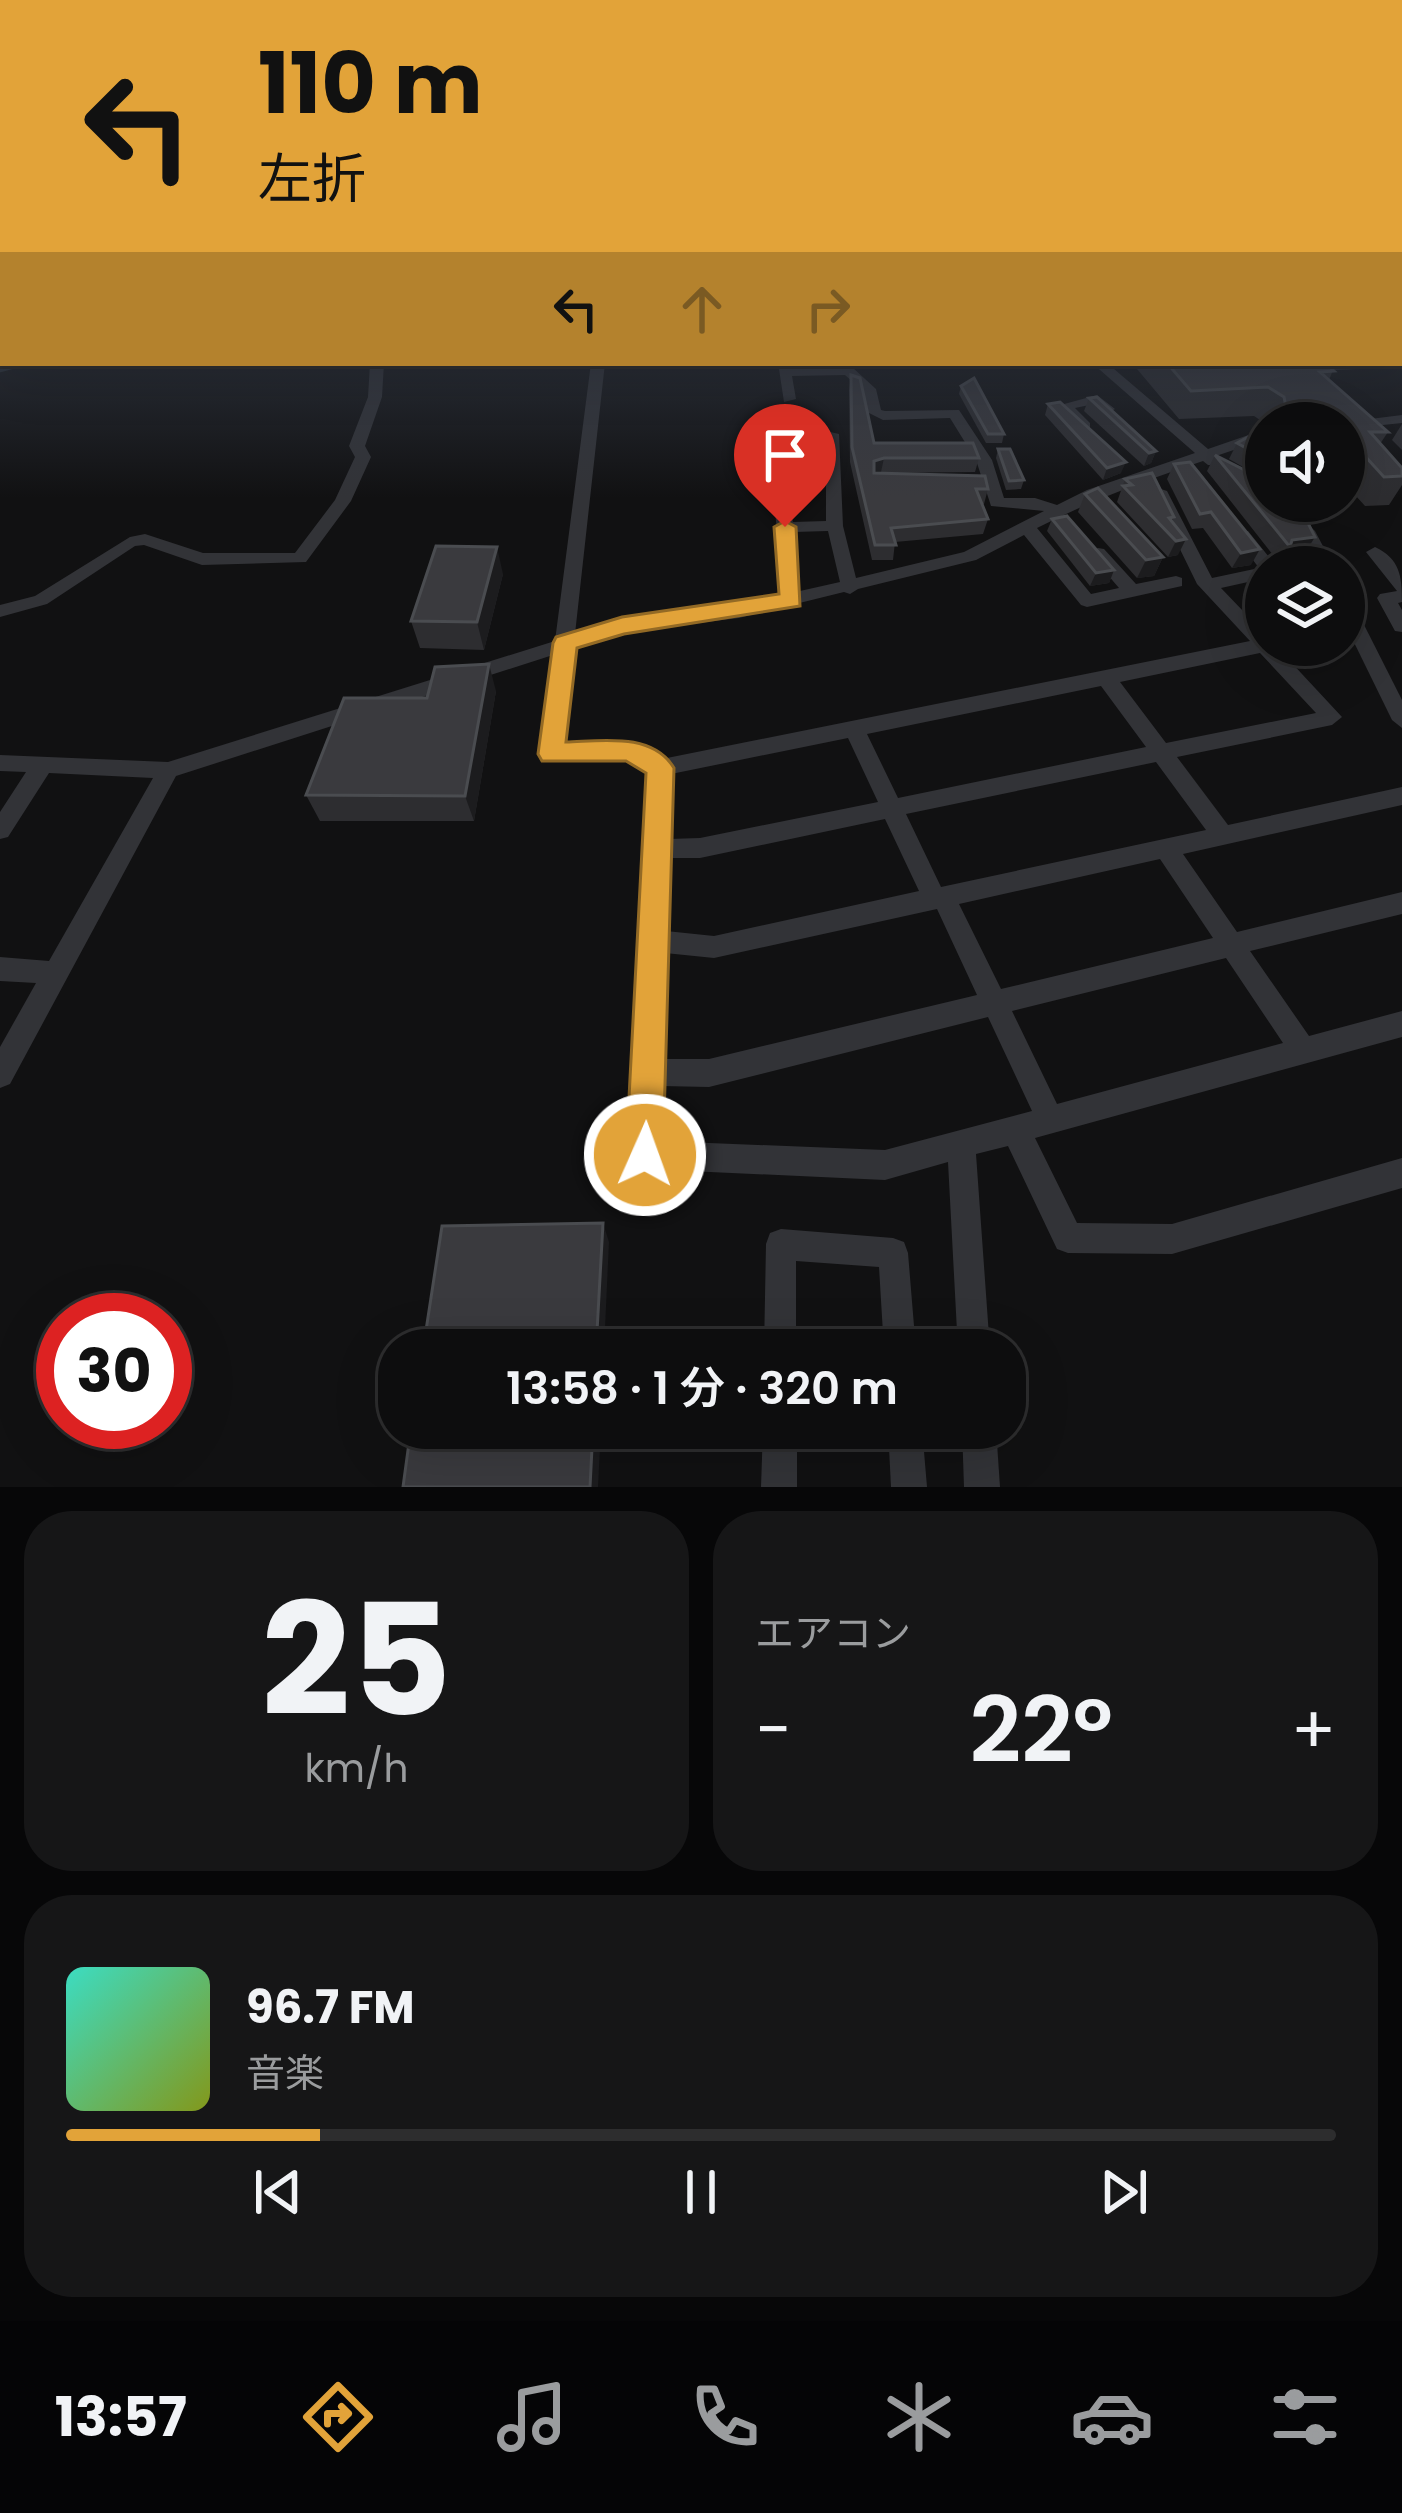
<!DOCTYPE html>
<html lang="ja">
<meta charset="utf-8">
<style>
:root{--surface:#0d0d0e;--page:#161617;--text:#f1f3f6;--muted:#9a9c9e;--line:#2d2d2e;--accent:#e2a339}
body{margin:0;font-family:Poppins,"Noto Sans JP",sans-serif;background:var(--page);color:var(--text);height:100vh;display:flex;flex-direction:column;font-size:45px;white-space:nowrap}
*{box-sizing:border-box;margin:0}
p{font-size:39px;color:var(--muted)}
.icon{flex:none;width:66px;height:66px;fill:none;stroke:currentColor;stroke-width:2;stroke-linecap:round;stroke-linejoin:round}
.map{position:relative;height:1487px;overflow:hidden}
.sheet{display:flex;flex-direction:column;gap:24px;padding:24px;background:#070708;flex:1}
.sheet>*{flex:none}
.guide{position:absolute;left:0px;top:0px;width:1404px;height:366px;box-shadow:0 12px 48px #0002,0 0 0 3px var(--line);background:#e2a339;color:#111;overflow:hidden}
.tools{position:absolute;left:1245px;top:402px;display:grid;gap:24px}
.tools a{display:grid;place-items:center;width:120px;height:120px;border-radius:50%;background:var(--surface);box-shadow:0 12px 48px #0002,0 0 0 3px var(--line);font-size:60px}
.speed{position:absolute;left:36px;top:1293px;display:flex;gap:24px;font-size:60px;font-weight:700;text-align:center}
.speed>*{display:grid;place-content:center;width:156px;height:156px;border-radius:50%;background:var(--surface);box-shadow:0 12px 48px #0002,0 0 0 3px var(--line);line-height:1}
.speed .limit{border:18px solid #d22;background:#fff;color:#111}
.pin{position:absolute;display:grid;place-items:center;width:102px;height:102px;color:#fff;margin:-123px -51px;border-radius:50% 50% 50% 0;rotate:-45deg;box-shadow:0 0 12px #0007}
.pin .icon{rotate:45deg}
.me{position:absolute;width:132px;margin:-66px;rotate:2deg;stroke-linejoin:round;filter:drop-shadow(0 0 9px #0008)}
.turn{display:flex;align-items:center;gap:42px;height:252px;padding:0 60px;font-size:54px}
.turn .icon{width:156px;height:156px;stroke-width:2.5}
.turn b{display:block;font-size:84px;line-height:102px}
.lanes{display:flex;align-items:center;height:114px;padding:0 60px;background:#0003;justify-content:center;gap:60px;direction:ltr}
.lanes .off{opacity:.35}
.big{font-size:90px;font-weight:600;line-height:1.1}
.sheet .card{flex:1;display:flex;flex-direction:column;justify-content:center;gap:18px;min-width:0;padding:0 42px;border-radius:48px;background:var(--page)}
.sheet .dial{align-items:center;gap:0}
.dial b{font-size:156px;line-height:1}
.song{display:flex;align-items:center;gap:36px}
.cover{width:144px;height:144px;border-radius:18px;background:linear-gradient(135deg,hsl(170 70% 55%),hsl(70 70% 35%))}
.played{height:12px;border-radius:6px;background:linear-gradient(90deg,var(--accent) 20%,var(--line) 20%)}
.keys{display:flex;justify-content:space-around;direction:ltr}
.heat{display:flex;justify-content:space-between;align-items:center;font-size:66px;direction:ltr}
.sheet .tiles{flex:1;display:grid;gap:24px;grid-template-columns:1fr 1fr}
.card:last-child{grid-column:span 2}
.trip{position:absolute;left:378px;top:1329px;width:648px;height:120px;border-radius:48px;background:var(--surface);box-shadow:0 12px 48px #0002,0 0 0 3px var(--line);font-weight:600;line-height:120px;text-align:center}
.tabs{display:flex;height:192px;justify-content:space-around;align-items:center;background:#050506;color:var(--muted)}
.tabs .icon{width:84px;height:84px}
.tabs .selected{color:var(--accent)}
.tabs b{font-size:54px;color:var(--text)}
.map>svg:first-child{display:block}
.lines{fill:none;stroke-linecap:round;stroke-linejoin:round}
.stream{stroke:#293035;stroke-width:4.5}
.street{fill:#323337;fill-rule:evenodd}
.highway{fill:#5f6168;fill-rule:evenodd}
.wall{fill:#2d2d30}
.shaded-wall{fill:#1c1c1e}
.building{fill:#3a3a3e;stroke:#4a4c50;stroke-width:3}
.route{fill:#e2a339;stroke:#936a25;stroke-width:3}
</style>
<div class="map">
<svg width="1402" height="1487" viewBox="0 0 1402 1487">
<rect width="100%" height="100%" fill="#111112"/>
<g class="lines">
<path class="stream" d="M0 370 26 363"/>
<g class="street">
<path d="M3 319V329L0 330V320Z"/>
<rect x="1401" y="350" width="1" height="8"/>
<path d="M370 363H384L382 397 365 446 371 457 351 501 306 562 202 565 144 545 135 546 47 604 0 617V605L35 596 130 537 145 534 203 553H295L335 500 355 457 349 446 368 397Z"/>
<path d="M591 363H605L575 634C643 613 713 612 782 595L775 509 783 504 789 505 793 522 826 521V431L839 434 843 526 856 578 964 552 1044 511 991 506 976 460 950 418 883 420 867 412 862 390 845 375 792 376 796 399 784 402 779 369 853 368 876 389 881 410 885 411 959 410 992 460 1004 498H1035L1057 505 1087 490 1195 453 1092 363H1107L1208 449 1266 429V439L1216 456 1222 462 1220 465H1208L1203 461C1144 481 1090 501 1037 528L1091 594 1119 588 1089 553 1098 548 1104 549 1136 584 1176 576 1182 578V586L1087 607 1081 605 1024 535 976 560 858 589 850 594 844 592 739 618 624 632 573 649 563 745 630 743 662 759 1250 641 1197 584 1153 494 1161 489 1167 491 1212 578 1259 568 1234 535 1236 531H1248L1277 567H1266V578L1221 588 1266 635V645H1275L1342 717 1332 725 1177 757 1228 825 1402 787V805L1183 854 1237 932 1402 892V914L1250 951 1309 1036 1402 1011V1037L1035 1138 1077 1223 1172 1224 1402 1158V1188L1172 1254 1068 1253 1057 1249 1008 1146 976 1154 990 1350H958L948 1162 885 1180 645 1169 635 1165 631 1155 649 772 627 759 544 760 540 754 553 655 176 776 10 1084 0 1088V1047L36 983 0 981V957L49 961 153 778 49 773 8 837 0 839V812L26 772 0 771V755L168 762 555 641ZM828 531 840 582 800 591 794 532ZM1260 653 1316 713 1166 743 1120 682ZM1101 686 1146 747 898 798 867 734ZM848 738 878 802 700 838 669 839 671 774ZM1156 762 1206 830 941 887 906 814ZM885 819 919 891 714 936 666 931 668 858H700ZM1160 859 1213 938 1001 989 959 904ZM937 909 977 995 709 1059H662L665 953 714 958ZM1226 958 1283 1043 1057 1104 1012 1011ZM988 1017 1032 1111 885 1150 660 1141 661 1086 709 1087Z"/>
<path d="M1097 395 1115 409 1108 413 1094 404 1075 408 1090 423V429H1080L1057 406Z"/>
<path d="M1402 415V423L1344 429V423H1338Z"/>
<path d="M1267 501H1284L1315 531 1334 567H1316L1302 537Z"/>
<path d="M1375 547C1400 559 1402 576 1402 602L1398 603 1402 610V632L1395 631 1377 598 1380 594 1397 591 1366 552Z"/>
<path d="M1344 597 1353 603 1402 700V728L1392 720 1344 622Z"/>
<path d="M781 1229 893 1238 904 1242 908 1253 916 1350H884L879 1267 796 1261V1350H764L766 1244 770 1233Z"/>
<path d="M763 1428H797V1487H761Z"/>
<path d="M888 1428H922L927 1487H891Z"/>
<path d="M962 1428H996L1000 1487H964Z"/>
</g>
<rect class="highway" x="1401" y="309" width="1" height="14"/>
</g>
<g class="wall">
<path d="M1132 363H1392L1389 368 1333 370 1329 380 1388 432 1380 444 1402 468V485L1389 505 1365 506 1344 483V423L1266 424 1254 416 1179 419Z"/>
<path d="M851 375 874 443 979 458 975 472 879 473 988 489 984 504H982L988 519 983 534 895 542 893 560H872L850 462 849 390Z"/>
<path d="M961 386 1004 434 1002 443H986L959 394Z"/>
<path d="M1089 398 1156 451 1151 463 1144 466 1084 411Z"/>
<path d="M1048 404 1121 473 1103 480 1045 415Z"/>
<path d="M1402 424V450L1392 440Z"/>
<path d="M1237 443 1266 444V480L1229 459Z"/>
<path d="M998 449 1024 480 1021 489 1006 490 996 458Z"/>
<path d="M1215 455 1305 553 1284 557H1306L1273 567 1277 560 1207 471Z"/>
<path d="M1174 464 1251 565 1232 568 1203 528 1192 529 1167 479Z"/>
<path d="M1125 479 1174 517 1172 522 1178 555 1168 557 1117 502Z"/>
<path d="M1085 494 1163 557 1154 576 1137 578 1078 512Z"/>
<path d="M1290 501H1338L1329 515 1306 516Z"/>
<path d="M1052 519 1114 570 1109 583 1090 586 1047 531Z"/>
<path d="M1266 569V611L1264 612 1246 587 1255 572Z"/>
<path d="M503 574 484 650 420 648 411 621Z"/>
<path d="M496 691 474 821H320L306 795 427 698Z"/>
</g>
<g class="shaded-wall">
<path d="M1156 451 1151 463 1144 466 1149 453Z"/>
<path d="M884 458 881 472 871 476 874 461Z"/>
<path d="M1126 462 1121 473 1103 480 1107 468Z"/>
<path d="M1315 537 1305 553 1284 556 1292 540Z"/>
<path d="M1186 539 1178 555 1168 557 1176 541Z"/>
<path d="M497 547 503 574 484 650 477 622Z"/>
<path d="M1260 549 1251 565 1232 568 1241 553Z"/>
<path d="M1163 557 1154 576 1137 578 1146 560Z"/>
<path d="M1114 570 1109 583 1090 586 1096 573Z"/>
<path d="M489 664 496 691 474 821 465 796Z"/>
<path d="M603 1223 609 1242 604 1350H596Z"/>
<path d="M593 1428H601L598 1487H590Z"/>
</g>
<g class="building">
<path d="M1167 363H1325L1334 371 1320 372 1388 432H1370L1402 468V476L1384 477 1354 444H1344V423H1300L1286 407 1284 397 1268 387 1191 391Z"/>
<path d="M851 375 860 378 874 443H973L979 458H884L874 461V473L985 476 988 489H976L988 519 891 528 896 545H875L852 447Z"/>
<path d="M974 378 1004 434H988L961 386Z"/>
<path d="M1097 397 1156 451 1149 453 1089 398Z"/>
<path d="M1060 402 1126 462 1107 468 1048 404Z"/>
<path d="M1250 436 1266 444V459L1237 443Z"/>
<path d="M998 449H1010L1024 480 1009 481Z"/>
<path d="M1215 455 1266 481V501H1288L1308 523 1315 537 1292 540 1290 547Z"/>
<path d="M1190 462 1260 549 1241 553 1211 512 1200 514 1174 464Z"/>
<path d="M1152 473 1174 517 1169 518 1186 539 1176 541 1123 486 1132 485 1125 479Z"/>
<path d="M1098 488 1163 557 1146 560 1085 494Z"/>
<path d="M1067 516 1114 570 1096 573 1052 519Z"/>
<path d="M436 546 497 547 477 622 411 621Z"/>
<path d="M1280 557H1306L1317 567H1275L1279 566Z"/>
<path d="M1266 569V587L1255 572Z"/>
<path d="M489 664 465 796 306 795 344 698H427L435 667Z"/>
<path d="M603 1223 596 1350H423L442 1226Z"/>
<path d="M411 1428H593L590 1487H403Z"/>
</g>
<linearGradient id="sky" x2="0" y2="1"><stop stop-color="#09090a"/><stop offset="0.58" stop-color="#323844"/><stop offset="1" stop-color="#323844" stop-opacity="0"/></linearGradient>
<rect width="1402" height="498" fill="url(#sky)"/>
<path class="route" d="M785 521 796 527 800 606 624 634 577 648 566 742C602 741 652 732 674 768L663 1155 658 1168 645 1174 631 1168 626 1155 646 773 626 761H542L538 754 553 643 556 637 622 617 779 594 774 527Z"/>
</svg>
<div class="tools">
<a><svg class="icon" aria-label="sound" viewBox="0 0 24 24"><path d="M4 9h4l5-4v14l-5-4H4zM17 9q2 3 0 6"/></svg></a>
<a><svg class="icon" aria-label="layers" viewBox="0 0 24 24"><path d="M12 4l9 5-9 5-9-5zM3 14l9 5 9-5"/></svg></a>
</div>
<div class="speed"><div class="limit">30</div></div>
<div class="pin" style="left:785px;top:527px;background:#d93025"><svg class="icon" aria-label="arrive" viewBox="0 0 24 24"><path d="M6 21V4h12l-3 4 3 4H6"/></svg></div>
<svg class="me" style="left:645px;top:1155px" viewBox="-20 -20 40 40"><circle r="17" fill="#e2a339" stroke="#fff" stroke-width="3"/><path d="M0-11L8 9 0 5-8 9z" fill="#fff"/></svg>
<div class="trip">13:58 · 1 分 · 320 m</div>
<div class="guide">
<div class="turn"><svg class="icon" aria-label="left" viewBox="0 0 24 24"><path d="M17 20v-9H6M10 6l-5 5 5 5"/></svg><div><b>110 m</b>左折</div></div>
<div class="lanes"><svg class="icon" aria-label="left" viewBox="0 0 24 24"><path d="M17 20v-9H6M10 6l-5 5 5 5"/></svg><svg class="icon off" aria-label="ahead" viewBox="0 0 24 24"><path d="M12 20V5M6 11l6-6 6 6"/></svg><svg class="icon off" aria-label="right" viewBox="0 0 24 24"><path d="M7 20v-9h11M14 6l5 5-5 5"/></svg></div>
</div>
</div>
<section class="sheet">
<div class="tiles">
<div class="card dial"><b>25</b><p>km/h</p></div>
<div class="card"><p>エアコン</p>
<div class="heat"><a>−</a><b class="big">22°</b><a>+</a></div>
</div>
<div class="card">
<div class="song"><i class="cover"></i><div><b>96.7 FM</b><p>音楽</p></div></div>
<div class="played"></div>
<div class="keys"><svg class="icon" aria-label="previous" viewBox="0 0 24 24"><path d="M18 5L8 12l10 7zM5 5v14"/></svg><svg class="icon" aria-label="pause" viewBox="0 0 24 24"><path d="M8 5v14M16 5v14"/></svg><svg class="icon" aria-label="next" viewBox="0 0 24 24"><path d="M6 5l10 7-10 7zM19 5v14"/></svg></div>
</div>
</div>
</section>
<nav class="tabs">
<b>13:57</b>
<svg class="icon selected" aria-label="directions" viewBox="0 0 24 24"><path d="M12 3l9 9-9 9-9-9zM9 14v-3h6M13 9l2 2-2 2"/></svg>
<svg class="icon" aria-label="music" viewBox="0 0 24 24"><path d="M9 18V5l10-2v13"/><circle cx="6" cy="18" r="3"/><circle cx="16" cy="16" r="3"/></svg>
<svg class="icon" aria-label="phone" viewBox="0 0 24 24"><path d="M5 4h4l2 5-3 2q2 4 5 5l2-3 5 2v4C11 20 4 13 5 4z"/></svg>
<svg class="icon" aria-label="climate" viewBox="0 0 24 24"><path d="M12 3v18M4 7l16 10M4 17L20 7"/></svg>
<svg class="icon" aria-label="car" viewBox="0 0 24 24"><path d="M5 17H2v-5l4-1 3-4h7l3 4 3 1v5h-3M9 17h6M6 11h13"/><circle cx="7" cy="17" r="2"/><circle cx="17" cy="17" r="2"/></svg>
<svg class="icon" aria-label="filters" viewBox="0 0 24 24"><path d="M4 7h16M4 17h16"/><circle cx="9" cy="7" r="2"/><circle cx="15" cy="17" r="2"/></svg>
</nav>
